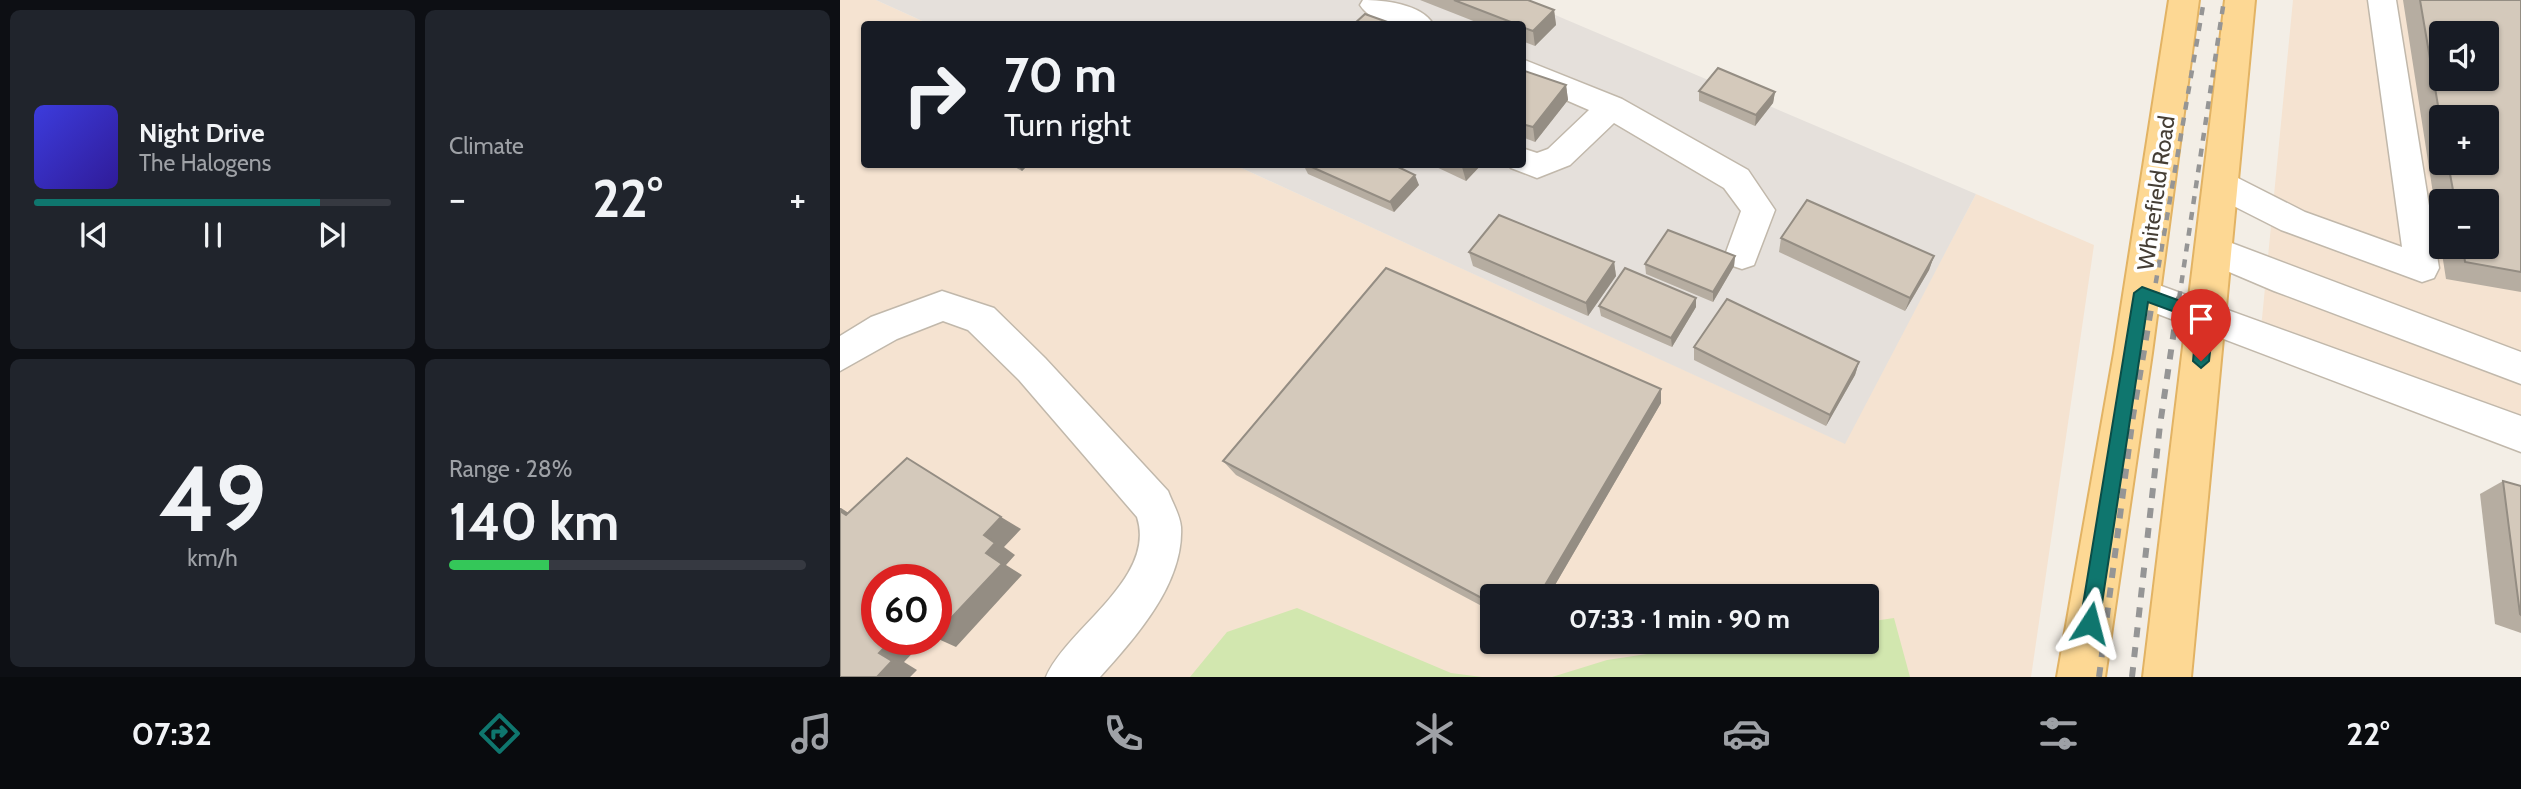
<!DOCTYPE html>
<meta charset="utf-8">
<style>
:root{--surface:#171b24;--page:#20242c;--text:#f1f3f6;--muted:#9ea1a6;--line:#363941;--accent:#0f766e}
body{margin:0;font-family:Cabin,sans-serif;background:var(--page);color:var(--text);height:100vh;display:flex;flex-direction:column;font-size:26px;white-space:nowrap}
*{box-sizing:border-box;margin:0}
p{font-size:23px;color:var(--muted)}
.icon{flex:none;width:38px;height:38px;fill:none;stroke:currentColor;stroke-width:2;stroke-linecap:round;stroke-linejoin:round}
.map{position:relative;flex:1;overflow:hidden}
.details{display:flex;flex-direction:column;gap:10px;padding:10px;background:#0d0f14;width:840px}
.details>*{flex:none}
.banner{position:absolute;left:21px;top:21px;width:665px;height:147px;border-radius:7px;box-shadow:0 2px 5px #0004;background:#171b24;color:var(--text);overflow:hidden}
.buttons{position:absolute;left:1589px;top:21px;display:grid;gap:14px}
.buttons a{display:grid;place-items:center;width:70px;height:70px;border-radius:7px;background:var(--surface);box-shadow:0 2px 5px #0004;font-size:35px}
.speed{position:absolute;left:21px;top:564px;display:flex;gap:14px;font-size:35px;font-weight:700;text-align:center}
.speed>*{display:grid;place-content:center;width:91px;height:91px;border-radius:50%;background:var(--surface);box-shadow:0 2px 5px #0004;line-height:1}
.speed .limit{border:10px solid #d22;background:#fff;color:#111}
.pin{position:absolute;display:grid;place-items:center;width:60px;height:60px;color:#fff;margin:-72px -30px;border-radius:50% 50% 50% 0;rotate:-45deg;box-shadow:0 0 7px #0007}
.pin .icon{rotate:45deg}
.me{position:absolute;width:77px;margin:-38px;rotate:9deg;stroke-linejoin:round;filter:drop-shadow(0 0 5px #0008)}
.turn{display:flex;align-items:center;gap:24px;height:147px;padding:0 28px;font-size:32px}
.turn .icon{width:91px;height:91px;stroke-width:2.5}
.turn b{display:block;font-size:49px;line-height:60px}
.big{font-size:52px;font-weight:700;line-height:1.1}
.details .card{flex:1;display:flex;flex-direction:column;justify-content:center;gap:10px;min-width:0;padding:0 24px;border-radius:10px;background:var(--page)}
.details .dial{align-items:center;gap:0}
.dial b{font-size:91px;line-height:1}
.song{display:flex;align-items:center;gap:21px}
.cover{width:84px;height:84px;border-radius:10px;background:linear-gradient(135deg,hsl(240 70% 55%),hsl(250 70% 35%))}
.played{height:7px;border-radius:4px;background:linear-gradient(90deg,var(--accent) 80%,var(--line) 80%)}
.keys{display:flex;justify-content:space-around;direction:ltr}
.heat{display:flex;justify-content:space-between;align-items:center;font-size:38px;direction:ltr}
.charge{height:10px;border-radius:5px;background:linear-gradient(90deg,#34c759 28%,var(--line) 0)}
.details .tiles{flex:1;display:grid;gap:10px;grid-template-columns:repeat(2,1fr)}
.trip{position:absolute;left:640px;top:584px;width:399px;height:70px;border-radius:7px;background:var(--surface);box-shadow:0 2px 5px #0004;font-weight:700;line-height:70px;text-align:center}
.dock{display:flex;height:112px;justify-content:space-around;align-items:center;background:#090b0e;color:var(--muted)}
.dock .icon{width:49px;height:49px}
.dock .active{color:var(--accent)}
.dock b{font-size:32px;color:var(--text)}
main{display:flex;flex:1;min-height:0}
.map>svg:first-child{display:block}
.commercial{fill:#f5e3d1;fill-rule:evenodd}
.industrial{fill:#e5e0db}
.green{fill:#d2e7af}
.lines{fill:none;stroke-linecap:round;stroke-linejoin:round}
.minor-casing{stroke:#c1b8ab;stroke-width:3}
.major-casing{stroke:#e2b364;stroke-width:4}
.minor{fill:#fff;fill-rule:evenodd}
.major{fill:#fdd894;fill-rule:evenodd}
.rail-far1{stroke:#959595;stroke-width:4.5;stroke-dasharray:8 8;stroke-linecap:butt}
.rail{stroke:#959595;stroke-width:6;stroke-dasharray:10 10;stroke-linecap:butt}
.wall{fill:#b6ada1;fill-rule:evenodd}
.shaded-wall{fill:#948d83}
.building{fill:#d4c9bb;stroke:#948d83;stroke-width:2;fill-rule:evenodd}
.route{fill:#0f766e;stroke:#0a4d48;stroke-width:2}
.labels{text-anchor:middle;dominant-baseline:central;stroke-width:7;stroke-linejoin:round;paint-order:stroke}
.street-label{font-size:23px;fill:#453e35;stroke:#fff}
</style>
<main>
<section class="details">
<div class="tiles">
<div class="card">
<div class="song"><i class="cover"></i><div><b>Night Drive</b><p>The Halogens</p></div></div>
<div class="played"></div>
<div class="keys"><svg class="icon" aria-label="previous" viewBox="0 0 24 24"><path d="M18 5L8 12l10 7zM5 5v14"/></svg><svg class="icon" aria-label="pause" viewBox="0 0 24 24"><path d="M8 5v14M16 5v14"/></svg><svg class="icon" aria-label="next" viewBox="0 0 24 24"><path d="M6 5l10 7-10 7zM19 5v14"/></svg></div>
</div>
<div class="card"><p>Climate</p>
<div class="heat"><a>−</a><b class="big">22°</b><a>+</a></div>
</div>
<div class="card dial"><b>49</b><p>km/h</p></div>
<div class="card"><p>Range · 28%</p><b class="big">140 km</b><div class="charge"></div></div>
</div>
</section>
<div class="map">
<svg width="1681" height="677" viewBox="0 0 1681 677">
<rect width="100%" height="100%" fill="#f3eee6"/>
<g class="commercial">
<path d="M0 0H36L89 24H24V164L395 165 1004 443 1136 194 1254 245 1191 677H0ZM37 579H96V639H37ZM653 597H1027V642H653Z"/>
<path d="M1453 0H1681V436L1420 339ZM1601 33H1647V79H1601ZM1601 117H1647V163H1601ZM1601 201H1647V247H1601Z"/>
</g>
<path class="industrial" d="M36 0H680L1136 194 1005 444 395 165 682 164V24H89Z"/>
<g class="green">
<path d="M457 608 611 673 642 677H350L387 632Z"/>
<path d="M1054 618 1070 677H712L767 660 887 642H1027V622Z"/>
</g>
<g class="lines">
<defs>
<g id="minor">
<path d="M523 0C544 0 581 4 593 24 571 26 534 27 520 5Z"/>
<path d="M1528 0H1556L1599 268 1594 278 1582 282 1441 230 1368 193 1364 184 1368 175 1380 172 1392 175 1465 212 1562 247Z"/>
<path d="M682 59 782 99 908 170 935 210 914 265 902 269 890 265 885 255 901 211 884 188 774 123 730 165 697 178 671 168 668 164H682V148L697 153 708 149 749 110 682 81Z"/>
<path d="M1373 236 1681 352V384L1434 291 1361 260 1356 250 1361 240Z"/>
<path d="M1302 279 1681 416V452L1289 303 1284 293 1289 283Z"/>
<path d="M102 291 154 308 205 358 328 491C332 502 340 515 341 527 344 584 295 638 260 677H206C227 628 317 579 297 517L179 380 128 330 103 321 57 339 0 371V336L31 317Z"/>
</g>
<g id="major">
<path d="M1329 0H1359L1312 353 1265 677H1217L1274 353Z"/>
<path d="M1385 0H1415L1351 677H1303Z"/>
</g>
</defs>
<use href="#minor" class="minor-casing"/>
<use href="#major" class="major-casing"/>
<use href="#minor" class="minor"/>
<use href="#major" class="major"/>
<g class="rail-far1">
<path d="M1313 299 1364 0"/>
<path d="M1339 299 1384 0"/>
</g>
<g class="rail">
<path d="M1259 677 1293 416 1313 297"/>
<path d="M1292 677 1320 425 1339 297"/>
</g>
</g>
<g class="wall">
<path d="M580 0H688L714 10 716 25 695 46 682 41V24H641Z"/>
<path d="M1563 0H1681V292L1606 279 1601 247H1647V201H1601V245ZM1601 117 1647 163H1601Z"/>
<path d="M682 70 726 85 728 100 695 142 682 137Z"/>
<path d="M859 91 935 92 933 103 915 126 859 101Z"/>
<path d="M169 164H189L182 171Z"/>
<path d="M463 164H552L579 185 554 212 468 174Z"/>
<path d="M590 164H642L626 181Z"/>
<path d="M941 238 1094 256 1089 270 1065 311 939 252Z"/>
<path d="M629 252 774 262 776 276 748 316 633 266Z"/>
<path d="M895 256 894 266 873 302 806 274 805 264Z"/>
<path d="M759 306 856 307 832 347 761 316Z"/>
<path d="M854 347 1019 362 1015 375 986 426 854 360Z"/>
<path d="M821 403 708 597H653V612L396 475 383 461Z"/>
<path d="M1663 481 1681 486V633L1655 624 1640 494Z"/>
</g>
<g class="shaded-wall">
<path d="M714 10 716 25 695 46 693 31Z"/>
<path d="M726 85 728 100 695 142 693 127Z"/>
<path d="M935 92 933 103 915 126 916 115Z"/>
<path d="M177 164H189L182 171Z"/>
<path d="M624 164H642L626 181 622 167Z"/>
<path d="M575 175 579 185 554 212 550 202Z"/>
<path d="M895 256 894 266 873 302V292Z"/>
<path d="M1094 256 1089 270 1065 311 1070 298Z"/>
<path d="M774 262 776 276 748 316 746 303Z"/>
<path d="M856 298V307L832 347 831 338Z"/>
<path d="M1019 362 1015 375 986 426 990 415Z"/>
<path d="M821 389V403L708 597H698Z"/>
<path d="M0 508H1L30 527 6 515 0 511Z"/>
<path d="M161 517 181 529 164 547 175 555 166 565 182 575 116 647 96 638V634L146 553 144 535Z"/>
<path d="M53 639H86L64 662 77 670 70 677H37L39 653Z"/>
</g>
<g class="building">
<path d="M614 0H688L714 10 693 31 682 27V24H676Z"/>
<path d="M1580 0H1681V272L1625 262 1623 247H1647V201H1615L1608 163H1647V117H1601V123ZM1601 33H1647V79H1601Z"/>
<path d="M525 14 553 24H514Z"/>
<path d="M878 68 935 92 916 115 859 91Z"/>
<path d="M682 70 726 85 693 127 682 124Z"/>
<path d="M465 164H552L575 175 550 202Z"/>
<path d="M967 200 1094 256 1070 298 941 238Z"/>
<path d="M659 215 774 262 746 303 629 252Z"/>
<path d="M828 230 895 256 873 292 805 264Z"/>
<path d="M546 268 821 389 698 597H653V604L383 461Z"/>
<path d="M785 268 856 298 831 338 759 306Z"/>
<path d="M887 299 1019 362 990 415 854 347Z"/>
<path d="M67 458 161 517 144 535 155 543 146 553 162 564 96 634V579H37V639H53L39 653 52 661 37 677H0V511L6 515Z"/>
<path d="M1663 481 1681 486V615L1680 614Z"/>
</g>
<path class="route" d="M1302 287 1371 312 1374 317 1369 361 1361 368 1353 361 1357 320 1308 302 1259 623 1256 630 1250 633 1243 630 1240 623 1294 293Z"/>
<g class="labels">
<g class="street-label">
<text transform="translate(1316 193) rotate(-82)">Whitefield Road</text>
</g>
</g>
</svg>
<div class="buttons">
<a><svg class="icon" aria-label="sound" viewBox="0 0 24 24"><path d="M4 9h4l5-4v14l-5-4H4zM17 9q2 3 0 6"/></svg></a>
<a>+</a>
<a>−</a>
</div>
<div class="speed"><div class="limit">60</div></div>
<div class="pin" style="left:1361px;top:361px;background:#d93025"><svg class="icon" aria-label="arrive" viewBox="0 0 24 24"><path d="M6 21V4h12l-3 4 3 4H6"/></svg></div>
<svg class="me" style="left:1250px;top:623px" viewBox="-20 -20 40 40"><path d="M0-17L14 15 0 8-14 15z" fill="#0f766e" stroke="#fff" stroke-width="4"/></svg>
<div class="trip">07:33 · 1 min · 90 m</div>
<div class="banner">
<div class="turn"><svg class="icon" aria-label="right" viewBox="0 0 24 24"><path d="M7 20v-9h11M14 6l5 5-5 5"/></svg><div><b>70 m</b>Turn right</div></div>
</div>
</div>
</main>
<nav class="dock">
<b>07:32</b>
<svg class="icon active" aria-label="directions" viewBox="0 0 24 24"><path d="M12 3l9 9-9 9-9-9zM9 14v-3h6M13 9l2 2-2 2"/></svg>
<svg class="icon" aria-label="music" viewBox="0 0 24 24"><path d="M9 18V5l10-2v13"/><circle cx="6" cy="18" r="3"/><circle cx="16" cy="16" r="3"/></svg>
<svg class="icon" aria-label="phone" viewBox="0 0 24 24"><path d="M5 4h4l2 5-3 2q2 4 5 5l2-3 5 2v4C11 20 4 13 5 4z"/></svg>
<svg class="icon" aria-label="climate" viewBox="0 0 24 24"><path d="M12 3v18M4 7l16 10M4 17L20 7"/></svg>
<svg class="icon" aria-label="car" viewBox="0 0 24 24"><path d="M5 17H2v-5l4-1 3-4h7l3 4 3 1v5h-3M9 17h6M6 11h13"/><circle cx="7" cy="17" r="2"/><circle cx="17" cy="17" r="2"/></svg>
<svg class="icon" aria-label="filters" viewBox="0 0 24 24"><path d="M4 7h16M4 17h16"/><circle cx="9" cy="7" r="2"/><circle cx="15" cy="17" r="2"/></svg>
<b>22°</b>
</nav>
